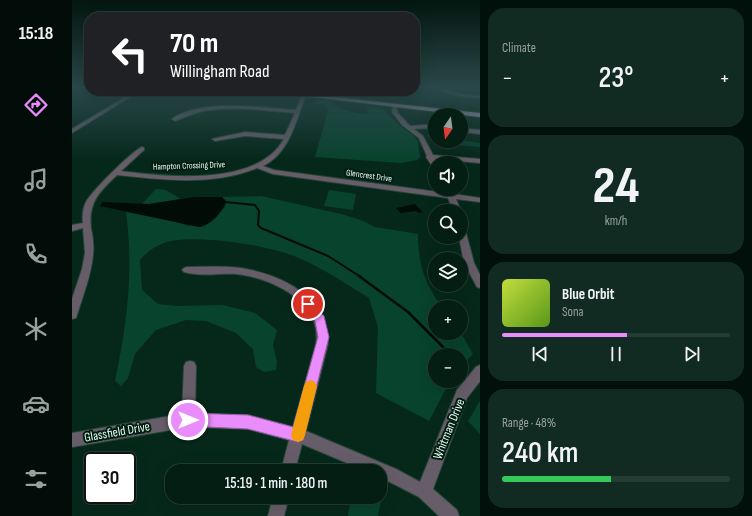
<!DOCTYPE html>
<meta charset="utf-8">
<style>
:root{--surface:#041e14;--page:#122b22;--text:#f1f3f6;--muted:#97a2a0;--line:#253c34;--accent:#ea8dfc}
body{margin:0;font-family:"Sofia Sans Condensed",sans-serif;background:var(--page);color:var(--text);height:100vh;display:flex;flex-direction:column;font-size:15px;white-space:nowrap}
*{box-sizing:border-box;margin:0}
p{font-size:13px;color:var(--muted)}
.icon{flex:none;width:22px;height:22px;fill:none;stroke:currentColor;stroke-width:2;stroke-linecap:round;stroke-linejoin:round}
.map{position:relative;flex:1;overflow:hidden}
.side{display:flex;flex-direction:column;gap:8px;padding:8px;background:#02100b;width:272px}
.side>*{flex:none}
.banner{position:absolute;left:12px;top:12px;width:336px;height:84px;border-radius:16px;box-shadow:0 4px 16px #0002,0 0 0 1px var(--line);background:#202124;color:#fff;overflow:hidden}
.needle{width:26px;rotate:194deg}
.tools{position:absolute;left:356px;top:108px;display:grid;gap:8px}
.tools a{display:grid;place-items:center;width:40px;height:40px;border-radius:50%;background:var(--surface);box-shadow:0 4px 16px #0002,0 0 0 1px var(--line);font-size:20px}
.speed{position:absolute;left:12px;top:452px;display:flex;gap:8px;font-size:20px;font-weight:700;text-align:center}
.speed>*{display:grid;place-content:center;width:52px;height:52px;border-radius:50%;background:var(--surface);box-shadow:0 4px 16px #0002,0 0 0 1px var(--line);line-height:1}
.speed .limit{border:2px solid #111;border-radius:6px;background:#fff;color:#111}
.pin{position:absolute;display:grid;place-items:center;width:34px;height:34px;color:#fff;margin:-17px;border:2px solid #fff;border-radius:50%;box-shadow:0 1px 4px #0007}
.me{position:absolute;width:44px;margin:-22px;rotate:90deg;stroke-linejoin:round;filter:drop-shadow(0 0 3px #0008)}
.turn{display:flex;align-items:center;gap:14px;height:84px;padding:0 20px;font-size:18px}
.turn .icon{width:52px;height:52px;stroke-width:2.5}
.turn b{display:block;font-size:28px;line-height:34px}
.big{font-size:30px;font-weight:600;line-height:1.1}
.side .card{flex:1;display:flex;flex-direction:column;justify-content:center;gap:6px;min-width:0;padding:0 14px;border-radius:16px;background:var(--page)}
.side .dial{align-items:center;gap:0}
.dial b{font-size:52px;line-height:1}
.song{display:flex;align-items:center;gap:12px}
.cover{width:48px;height:48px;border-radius:6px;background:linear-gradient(135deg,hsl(70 70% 55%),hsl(90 70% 35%))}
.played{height:4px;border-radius:2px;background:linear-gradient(90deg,var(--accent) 55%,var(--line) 55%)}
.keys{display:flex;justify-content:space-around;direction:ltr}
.heat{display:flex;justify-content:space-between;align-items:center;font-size:22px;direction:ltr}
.charge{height:6px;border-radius:3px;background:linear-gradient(90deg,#34c759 48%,var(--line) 0)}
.trip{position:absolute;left:93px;top:464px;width:222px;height:40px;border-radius:16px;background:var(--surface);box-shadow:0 4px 16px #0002,0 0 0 1px var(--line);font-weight:600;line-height:40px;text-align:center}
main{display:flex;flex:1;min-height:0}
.menu{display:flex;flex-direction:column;width:72px;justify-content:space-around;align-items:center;background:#020c08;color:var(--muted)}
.menu .icon{width:28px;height:28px}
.menu .selected{color:var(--accent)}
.menu b{font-size:18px;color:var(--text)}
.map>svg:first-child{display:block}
.green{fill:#08432e}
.water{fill:#010c06}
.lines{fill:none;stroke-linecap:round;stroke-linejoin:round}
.stream-far1{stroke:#010c06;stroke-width:2}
.stream{stroke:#010c06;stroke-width:2.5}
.minor-casing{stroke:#264539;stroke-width:2}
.major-casing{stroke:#264539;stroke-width:2}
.minor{fill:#675d69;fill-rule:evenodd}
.major{fill:#ad9ab1;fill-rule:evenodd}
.route{fill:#ea8dfc;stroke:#985ca4}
.slow{fill:#f59e0b}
.labels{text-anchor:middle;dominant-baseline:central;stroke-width:4;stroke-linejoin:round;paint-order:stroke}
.far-street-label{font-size:9px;fill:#e8faf1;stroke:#001e12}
.near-street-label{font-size:13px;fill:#e8faf1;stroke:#001e12}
</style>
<main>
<nav class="menu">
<b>15:18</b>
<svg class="icon selected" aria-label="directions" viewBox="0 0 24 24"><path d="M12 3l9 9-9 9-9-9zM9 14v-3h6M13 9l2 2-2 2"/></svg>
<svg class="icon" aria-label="music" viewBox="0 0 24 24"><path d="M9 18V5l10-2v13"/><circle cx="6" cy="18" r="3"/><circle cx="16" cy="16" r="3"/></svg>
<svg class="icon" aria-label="phone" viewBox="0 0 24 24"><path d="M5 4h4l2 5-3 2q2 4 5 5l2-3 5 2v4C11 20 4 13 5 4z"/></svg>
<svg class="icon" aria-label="climate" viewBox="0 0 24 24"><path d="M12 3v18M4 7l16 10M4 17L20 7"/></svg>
<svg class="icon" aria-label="car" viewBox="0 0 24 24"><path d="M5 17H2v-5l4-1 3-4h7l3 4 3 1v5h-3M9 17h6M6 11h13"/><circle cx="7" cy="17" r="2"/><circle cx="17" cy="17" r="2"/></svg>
<svg class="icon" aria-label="filters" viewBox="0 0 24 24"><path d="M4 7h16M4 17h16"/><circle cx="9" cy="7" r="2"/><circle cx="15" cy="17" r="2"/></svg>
</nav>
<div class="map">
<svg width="408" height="516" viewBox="0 0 408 516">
<rect width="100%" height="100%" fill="#06281b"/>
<g class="green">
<path d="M244 100C260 99 256 102 267 108 276 112 286 113 296 114L295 106 311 109 327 125 342 136 346 141 348 157 345 160 329 163 243 157 256 111 253 105 239 103Z"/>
<path d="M355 135H363V141L389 140 408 143V147L363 143Z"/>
<path d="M84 189 94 190 109 199 77 204H70Z"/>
<path d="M257 190 284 194 281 210 252 206Z"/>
<path d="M189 196 269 214 289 220 303 227 346 234C346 262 352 284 370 307H363V333H389L401 354 389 366V355H363V381H378L357 421 304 393 306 327 297 298C273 283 249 267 222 256 196 245 122 234 95 242 83 246 76 251 68 260L70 290 86 304 104 306 151 305 183 313 205 330 201 345 205 362 204 370 192 372 184 367 181 349 164 333 134 321 114 320 84 330 63 354 56 378 49 386 43 381C55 323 62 272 54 212L104 222 117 226 140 221 153 207 154 202 150 197Z"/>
<path d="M408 401V434L396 421Z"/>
<path d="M279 497H303L309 500 306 516H276Z"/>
</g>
<g class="water">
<path d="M122 197H150L154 201C151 212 138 226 127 227L28 206 30 202 77 204Z"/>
<path d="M343 204 351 212 347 213 344 211 329 213 324 208Z"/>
</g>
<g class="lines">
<path class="stream-far1" d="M153 202 183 205 187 211 186 225 189 228 256 256 289 277"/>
<path class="stream" d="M287 276 336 312 379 355"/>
<defs>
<g id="minor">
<path d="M372 89 388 94 408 96V98L387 96 370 91Z"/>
<path d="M63 91H68L0 133V129Z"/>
<path d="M275 91H280L274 98H270V96Z"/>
<path d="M230 94 234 95C224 120 218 153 191 166L202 170 374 193 372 189H380L382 194 408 198V202L384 199 389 211H381L376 198 201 174 185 168C141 186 91 180 45 175 28 191 16 202 19 228 21 237 22 246 21 255 19 276 11 295 5 315L4 318 0 319V299L10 269 13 253 11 228 0 231V225L11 223C10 216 11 208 14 202 20 191 59 152 70 147L72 148V150L49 171C95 177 185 187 212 139L173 136 143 141 140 139 173 132 213 135 223 113C193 111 162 105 132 111 122 113 113 117 103 121L100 119C130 98 189 108 224 110Z"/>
<path d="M321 105H325V112L338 126 363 124V128L342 129 351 136 361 155 408 159V163L363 159 365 163H363V168L361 167 354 157 355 156 347 138 330 125 320 112Z"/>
<path d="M389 128 408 130V134L389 132Z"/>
<path d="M389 226 393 229 402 263 408 275V288L405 287 392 263 387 237H389Z"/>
<path d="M115 267C136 267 158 265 179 270 217 278 256 301 256 344L234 431 324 469 348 482 385 390 404 367 408 365V381L395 398 361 489 385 510 387 516H367L347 497 308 477V471H294L230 444 223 471H209L217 440 176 429 116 427 0 447V433L110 414 112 366 114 362 118 361 122 362 124 366 123 414 176 415 221 427 244 344C245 336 245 328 241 320 229 292 192 277 164 274 148 273 128 277 112 272L110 270 112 268Z"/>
<path d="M201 497H217L212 516H196Z"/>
</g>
<path id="major" d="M190 91H205L408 113V117Z"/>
</defs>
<use href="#minor" class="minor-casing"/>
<use href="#major" class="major-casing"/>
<use href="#minor" class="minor"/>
<use href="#major" class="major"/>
</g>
<linearGradient id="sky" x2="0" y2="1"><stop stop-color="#03160f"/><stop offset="0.55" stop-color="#2a484a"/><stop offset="1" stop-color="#2a484a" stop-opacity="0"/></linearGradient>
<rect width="408" height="160" fill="url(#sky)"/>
<path class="route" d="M236 299 239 301 252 316 257 337 231 440 226 442 176 429 116 426 111 424 109 420 111 415 116 413 176 415 221 427 246 337 243 321 230 304Z"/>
<path class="slow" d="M239 380 243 382 245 386 233 435 231 440 226 442 221 440 219 435 232 386 234 382Z"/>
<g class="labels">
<g class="far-street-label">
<text transform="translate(117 166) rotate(-2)">Hampton Crossing Drive</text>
<text transform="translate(297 176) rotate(8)">Glencrest Drive</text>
</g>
<g class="near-street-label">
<text transform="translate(377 429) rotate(-68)">Whitman Drive</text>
<text transform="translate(45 432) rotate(-10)">Glassfield Drive</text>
</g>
</g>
</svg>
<div class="tools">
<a><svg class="needle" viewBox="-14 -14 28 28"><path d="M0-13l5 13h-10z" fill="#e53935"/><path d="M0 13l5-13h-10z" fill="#97a2a0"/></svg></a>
<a><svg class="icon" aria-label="sound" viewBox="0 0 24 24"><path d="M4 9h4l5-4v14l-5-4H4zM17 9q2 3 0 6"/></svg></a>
<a><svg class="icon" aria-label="search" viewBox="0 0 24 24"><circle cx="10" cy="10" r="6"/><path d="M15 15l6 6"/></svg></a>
<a><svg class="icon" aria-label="layers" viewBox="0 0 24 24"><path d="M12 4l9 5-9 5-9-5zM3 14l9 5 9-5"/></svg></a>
<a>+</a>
<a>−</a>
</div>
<div class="speed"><div class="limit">30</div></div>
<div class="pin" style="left:236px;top:304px;background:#d93025"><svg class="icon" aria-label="arrive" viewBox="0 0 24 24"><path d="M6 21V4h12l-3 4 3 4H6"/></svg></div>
<svg class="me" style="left:116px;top:420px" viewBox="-20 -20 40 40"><circle r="17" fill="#ea8dfc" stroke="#fff" stroke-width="3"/><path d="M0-11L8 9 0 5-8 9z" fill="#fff"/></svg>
<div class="trip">15:19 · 1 min · 180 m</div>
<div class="banner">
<div class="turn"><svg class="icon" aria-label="left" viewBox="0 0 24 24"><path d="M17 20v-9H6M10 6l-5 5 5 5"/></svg><div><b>70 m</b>Willingham Road</div></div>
</div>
</div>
<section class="side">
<div class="card"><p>Climate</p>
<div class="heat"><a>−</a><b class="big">23°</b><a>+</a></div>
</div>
<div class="card dial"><b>24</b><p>km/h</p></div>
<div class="card">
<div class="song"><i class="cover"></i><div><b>Blue Orbit</b><p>Sona</p></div></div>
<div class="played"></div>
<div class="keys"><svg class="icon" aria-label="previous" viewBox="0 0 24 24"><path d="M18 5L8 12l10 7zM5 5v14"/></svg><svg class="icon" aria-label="pause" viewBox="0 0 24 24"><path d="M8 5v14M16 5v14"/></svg><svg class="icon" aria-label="next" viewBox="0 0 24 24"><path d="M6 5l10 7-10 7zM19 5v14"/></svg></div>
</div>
<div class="card"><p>Range · 48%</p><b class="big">240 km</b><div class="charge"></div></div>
</section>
</main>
